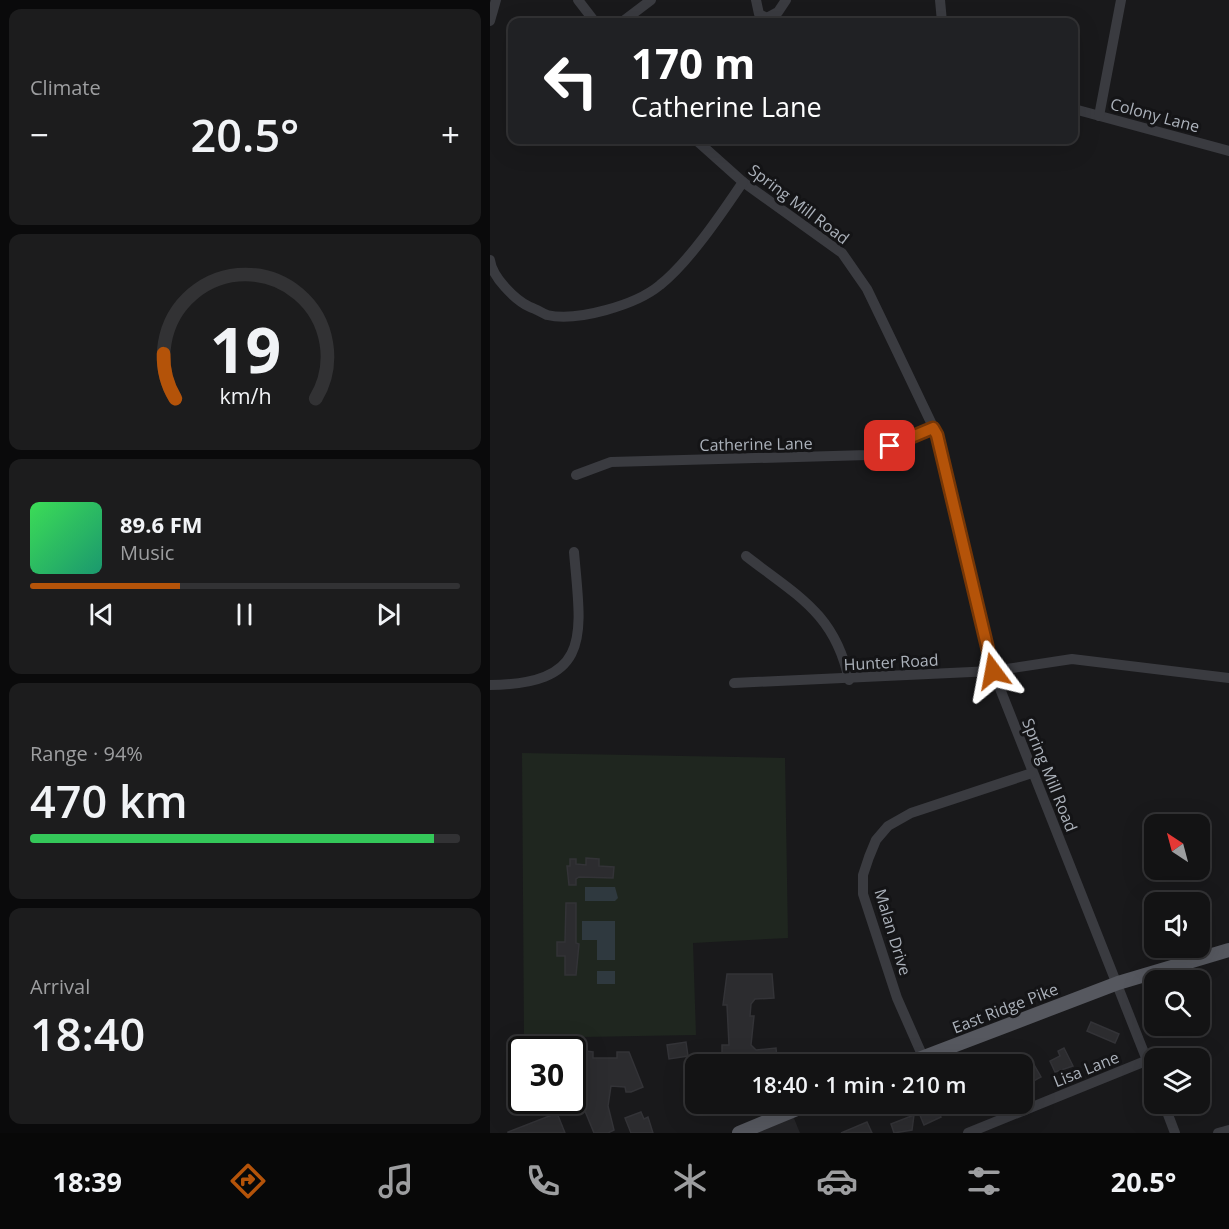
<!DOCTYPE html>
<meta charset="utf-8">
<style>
:root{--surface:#131314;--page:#1c1c1d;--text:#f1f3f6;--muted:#9d9ea0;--line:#323234;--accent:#b45309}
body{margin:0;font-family:"Open Sans",sans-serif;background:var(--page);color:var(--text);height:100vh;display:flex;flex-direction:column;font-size:22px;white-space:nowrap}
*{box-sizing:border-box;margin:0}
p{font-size:20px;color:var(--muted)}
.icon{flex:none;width:33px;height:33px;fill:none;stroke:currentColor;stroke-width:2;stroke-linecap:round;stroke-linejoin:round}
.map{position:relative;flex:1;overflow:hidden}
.details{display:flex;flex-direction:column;gap:9px;padding:9px;background:#0a0a0b;width:490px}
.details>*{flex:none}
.hud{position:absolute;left:18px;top:18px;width:570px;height:126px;border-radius:12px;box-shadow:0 6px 24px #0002,0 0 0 2px var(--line);background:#202124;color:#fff;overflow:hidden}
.needle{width:39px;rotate:324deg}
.controls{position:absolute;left:654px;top:814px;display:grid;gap:12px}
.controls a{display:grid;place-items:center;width:66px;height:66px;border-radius:12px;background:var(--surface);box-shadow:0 6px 24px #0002,0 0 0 2px var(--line);font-size:30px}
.speed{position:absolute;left:18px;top:1036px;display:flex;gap:12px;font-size:30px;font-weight:700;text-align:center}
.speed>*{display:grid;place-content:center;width:78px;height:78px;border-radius:50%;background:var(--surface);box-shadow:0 6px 24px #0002,0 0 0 2px var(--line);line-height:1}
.speed .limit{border:3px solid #111;border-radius:9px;background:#fff;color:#111}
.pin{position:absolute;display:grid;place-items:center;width:51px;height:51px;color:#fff;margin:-26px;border-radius:12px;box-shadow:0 3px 9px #0006}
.me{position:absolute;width:66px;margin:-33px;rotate:347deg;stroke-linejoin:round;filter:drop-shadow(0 0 4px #0008)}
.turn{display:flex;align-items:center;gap:21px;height:126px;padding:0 24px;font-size:27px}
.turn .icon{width:78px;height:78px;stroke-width:2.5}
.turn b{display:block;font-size:42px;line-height:51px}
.big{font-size:45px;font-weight:600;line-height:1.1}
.details .widget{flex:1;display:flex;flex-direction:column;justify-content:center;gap:9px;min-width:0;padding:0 21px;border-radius:12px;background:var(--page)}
.details .dial{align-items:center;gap:0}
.dial svg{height:156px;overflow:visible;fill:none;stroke:var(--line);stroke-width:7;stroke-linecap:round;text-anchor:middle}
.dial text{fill:var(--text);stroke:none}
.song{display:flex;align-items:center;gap:18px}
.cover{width:72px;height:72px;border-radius:9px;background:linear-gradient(135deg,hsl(130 70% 55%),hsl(160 70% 35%))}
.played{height:6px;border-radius:3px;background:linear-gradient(90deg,var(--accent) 35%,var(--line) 35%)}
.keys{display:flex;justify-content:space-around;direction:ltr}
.heat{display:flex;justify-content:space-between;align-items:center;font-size:33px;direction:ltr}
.charge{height:9px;border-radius:4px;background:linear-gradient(90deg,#34c759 94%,var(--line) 0)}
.trip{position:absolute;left:195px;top:1054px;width:348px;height:60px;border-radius:12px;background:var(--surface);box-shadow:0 6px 24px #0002,0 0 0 2px var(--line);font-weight:600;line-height:60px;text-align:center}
.dock{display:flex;height:96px;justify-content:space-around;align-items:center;background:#080808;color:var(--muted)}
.dock .icon{width:42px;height:42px}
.dock .current{color:var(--accent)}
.dock b{font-size:27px;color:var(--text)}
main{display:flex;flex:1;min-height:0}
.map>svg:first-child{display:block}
.built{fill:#252528}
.green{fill:#1f261f}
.water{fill:#2f393f}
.building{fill:#2c2c2f;stroke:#333337;stroke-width:1.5}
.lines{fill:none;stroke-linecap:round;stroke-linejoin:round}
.minor{stroke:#3a3b40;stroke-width:10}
.major{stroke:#56585f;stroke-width:14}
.route-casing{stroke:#753606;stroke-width:15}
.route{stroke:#b45309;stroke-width:10}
.labels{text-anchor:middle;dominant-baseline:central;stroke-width:6;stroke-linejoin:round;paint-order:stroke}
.street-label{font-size:16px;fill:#abb1ba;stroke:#141416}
</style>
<main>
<section class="details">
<div class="widget"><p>Climate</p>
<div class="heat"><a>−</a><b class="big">20.5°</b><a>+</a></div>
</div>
<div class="widget dial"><svg viewBox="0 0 100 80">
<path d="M14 69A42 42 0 1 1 86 69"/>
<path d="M14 69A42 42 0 0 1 8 46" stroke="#b45309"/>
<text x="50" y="56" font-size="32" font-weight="700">19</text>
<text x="50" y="72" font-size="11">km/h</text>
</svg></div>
<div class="widget">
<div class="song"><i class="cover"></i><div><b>89.6 FM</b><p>Music</p></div></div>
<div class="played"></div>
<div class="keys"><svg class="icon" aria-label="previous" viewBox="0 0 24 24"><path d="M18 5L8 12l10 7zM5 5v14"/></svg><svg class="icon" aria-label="pause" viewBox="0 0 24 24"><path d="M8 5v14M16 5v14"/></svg><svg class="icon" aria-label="next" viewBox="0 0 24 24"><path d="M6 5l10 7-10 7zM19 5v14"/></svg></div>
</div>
<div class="widget"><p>Range · 94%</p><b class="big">470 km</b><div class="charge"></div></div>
<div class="widget"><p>Arrival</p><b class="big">18:40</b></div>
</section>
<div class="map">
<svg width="739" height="1133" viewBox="0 0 739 1133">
<rect width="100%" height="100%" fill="#19191b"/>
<path class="built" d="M301 1111 310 1133H249Z"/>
<path class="green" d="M32 753 295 758 298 938 203 943 206 1035 34 1038Z"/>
<g class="water">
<path d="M95 887H125L128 898 125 901H95Z"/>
<path d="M92 921H125V960H107V940H92Z"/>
<rect x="107" y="971" width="18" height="13"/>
</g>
<g class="building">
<path d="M96 858 109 859V866L124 867 123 878 89 877 86 879V885H79L77 866H80V859H86V864L96 865Z"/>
<path d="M76 903H86V943L89 944 86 975H75V956H67V942H75Z"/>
<path d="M237 974H282L284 998 265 999 261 1004 260 1016H264L261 1045 266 1050 286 1048 287 1059 301 1065H236V1060H232V1045H239L237 1005H233Z"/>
<path d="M601 1022 629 1034 625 1043 597 1031Z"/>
<path d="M196 1042 198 1056 179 1059 177 1045Z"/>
<path d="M574 1048 583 1066 565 1072 560 1061 570 1056 568 1051Z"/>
<path d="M96 1051 103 1052V1058H127V1052H139L153 1087 141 1092H136L135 1087 121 1086 118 1106 124 1130 118 1133H104L95 1111Z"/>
<path d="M542 1061 551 1077 536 1085 532 1081V1065Z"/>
<path d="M201 1104H220L221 1112 203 1114Z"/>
<path d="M447 1106 451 1117 434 1125 429 1113Z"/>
<path d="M151 1112 154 1119 158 1117 163 1133H141L135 1118Z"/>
<path d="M67 1113 75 1133H18V1132Z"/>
<path d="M424 1115 422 1130 404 1133 401 1124Z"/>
<path d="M377 1122 382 1133H351Z"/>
</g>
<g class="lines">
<g class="minor">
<path d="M88 0 105 22"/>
<path d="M266 0 269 14 277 18 288 12 296 0"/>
<path d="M450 0 452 22"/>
<path d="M0 21 6 0"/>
<path d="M132 22 161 0"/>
<path d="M584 109 739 151"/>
<path d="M609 116 631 0"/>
<path d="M206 140 253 182 352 253 377 289 404 345 447 435 503 671 664 1078"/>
<path d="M0 260C2 277 25 300 40 307 46 309 52 313 57 315 87 322 146 305 170 285 199 262 232 213 253 182"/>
<path d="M86 475 121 462 378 455 443 428"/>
<path d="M256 556C306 595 345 613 359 680"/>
<path d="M244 683 503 671 582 659 739 678"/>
<path d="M0 685C104 684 91 634 84 552"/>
<path d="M433 1057 407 998 373 894V875L379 857 386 840 398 826 421 813 542 773"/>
<path d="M674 1104 685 1133"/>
<path d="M478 1133 658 1060"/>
<path d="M728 1133 739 1130"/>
</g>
<g class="major">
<path d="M413 1065 628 983 739 950"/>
<path d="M249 1133 319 1104"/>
</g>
</g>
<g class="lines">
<defs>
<path id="route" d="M400 446 443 428 447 435 503 671"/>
</defs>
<use href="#route" class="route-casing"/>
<use href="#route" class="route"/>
</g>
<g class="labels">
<g class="street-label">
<text transform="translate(665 115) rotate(15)">Colony Lane</text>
<text transform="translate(309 204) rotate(37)">Spring Mill Road</text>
<text transform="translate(266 444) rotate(-1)">Catherine Lane</text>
<text transform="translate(401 662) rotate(-3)">Hunter Road</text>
<text transform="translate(560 775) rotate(68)">Spring Mill Road</text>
<text transform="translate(403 932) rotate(73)">Malan Drive</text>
<text transform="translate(515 1008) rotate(-21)">East Ridge Pike</text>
<text transform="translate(596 1069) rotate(-22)">Lisa Lane</text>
</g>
</g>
</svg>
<div class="controls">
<a><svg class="needle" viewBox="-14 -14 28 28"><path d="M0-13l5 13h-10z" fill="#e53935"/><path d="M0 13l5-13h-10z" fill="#9d9ea0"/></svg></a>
<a><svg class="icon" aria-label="sound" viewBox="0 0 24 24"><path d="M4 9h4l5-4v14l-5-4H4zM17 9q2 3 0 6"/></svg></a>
<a><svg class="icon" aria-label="search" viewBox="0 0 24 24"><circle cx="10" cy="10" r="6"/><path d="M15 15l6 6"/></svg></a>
<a><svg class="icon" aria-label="layers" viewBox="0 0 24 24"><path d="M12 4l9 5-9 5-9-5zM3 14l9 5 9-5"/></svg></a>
</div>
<div class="speed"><div class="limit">30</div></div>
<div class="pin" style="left:400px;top:446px;background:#d93025"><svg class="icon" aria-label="arrive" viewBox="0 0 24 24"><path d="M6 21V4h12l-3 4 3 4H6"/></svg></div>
<svg class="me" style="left:503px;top:671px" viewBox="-20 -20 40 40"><path d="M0-17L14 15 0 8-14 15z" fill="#b45309" stroke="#fff" stroke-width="4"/></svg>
<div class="trip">18:40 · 1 min · 210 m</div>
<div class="hud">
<div class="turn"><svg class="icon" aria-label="left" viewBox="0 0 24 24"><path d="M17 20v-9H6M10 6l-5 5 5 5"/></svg><div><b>170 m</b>Catherine Lane</div></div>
</div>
</div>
</main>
<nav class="dock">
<b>18:39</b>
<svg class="icon current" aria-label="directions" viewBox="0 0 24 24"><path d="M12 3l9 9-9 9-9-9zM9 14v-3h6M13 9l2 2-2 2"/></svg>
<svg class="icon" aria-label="music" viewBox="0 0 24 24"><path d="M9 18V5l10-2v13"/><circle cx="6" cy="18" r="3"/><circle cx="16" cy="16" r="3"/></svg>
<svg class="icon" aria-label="phone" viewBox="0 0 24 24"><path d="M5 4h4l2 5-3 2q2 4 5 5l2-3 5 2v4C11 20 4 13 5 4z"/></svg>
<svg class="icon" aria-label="climate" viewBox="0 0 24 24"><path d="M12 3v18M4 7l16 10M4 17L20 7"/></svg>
<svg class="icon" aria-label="car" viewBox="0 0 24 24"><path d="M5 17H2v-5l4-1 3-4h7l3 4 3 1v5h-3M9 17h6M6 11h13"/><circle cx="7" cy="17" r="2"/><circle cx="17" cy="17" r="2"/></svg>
<svg class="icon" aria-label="filters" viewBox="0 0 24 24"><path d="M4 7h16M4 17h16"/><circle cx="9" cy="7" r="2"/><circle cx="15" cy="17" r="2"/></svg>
<b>20.5°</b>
</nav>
